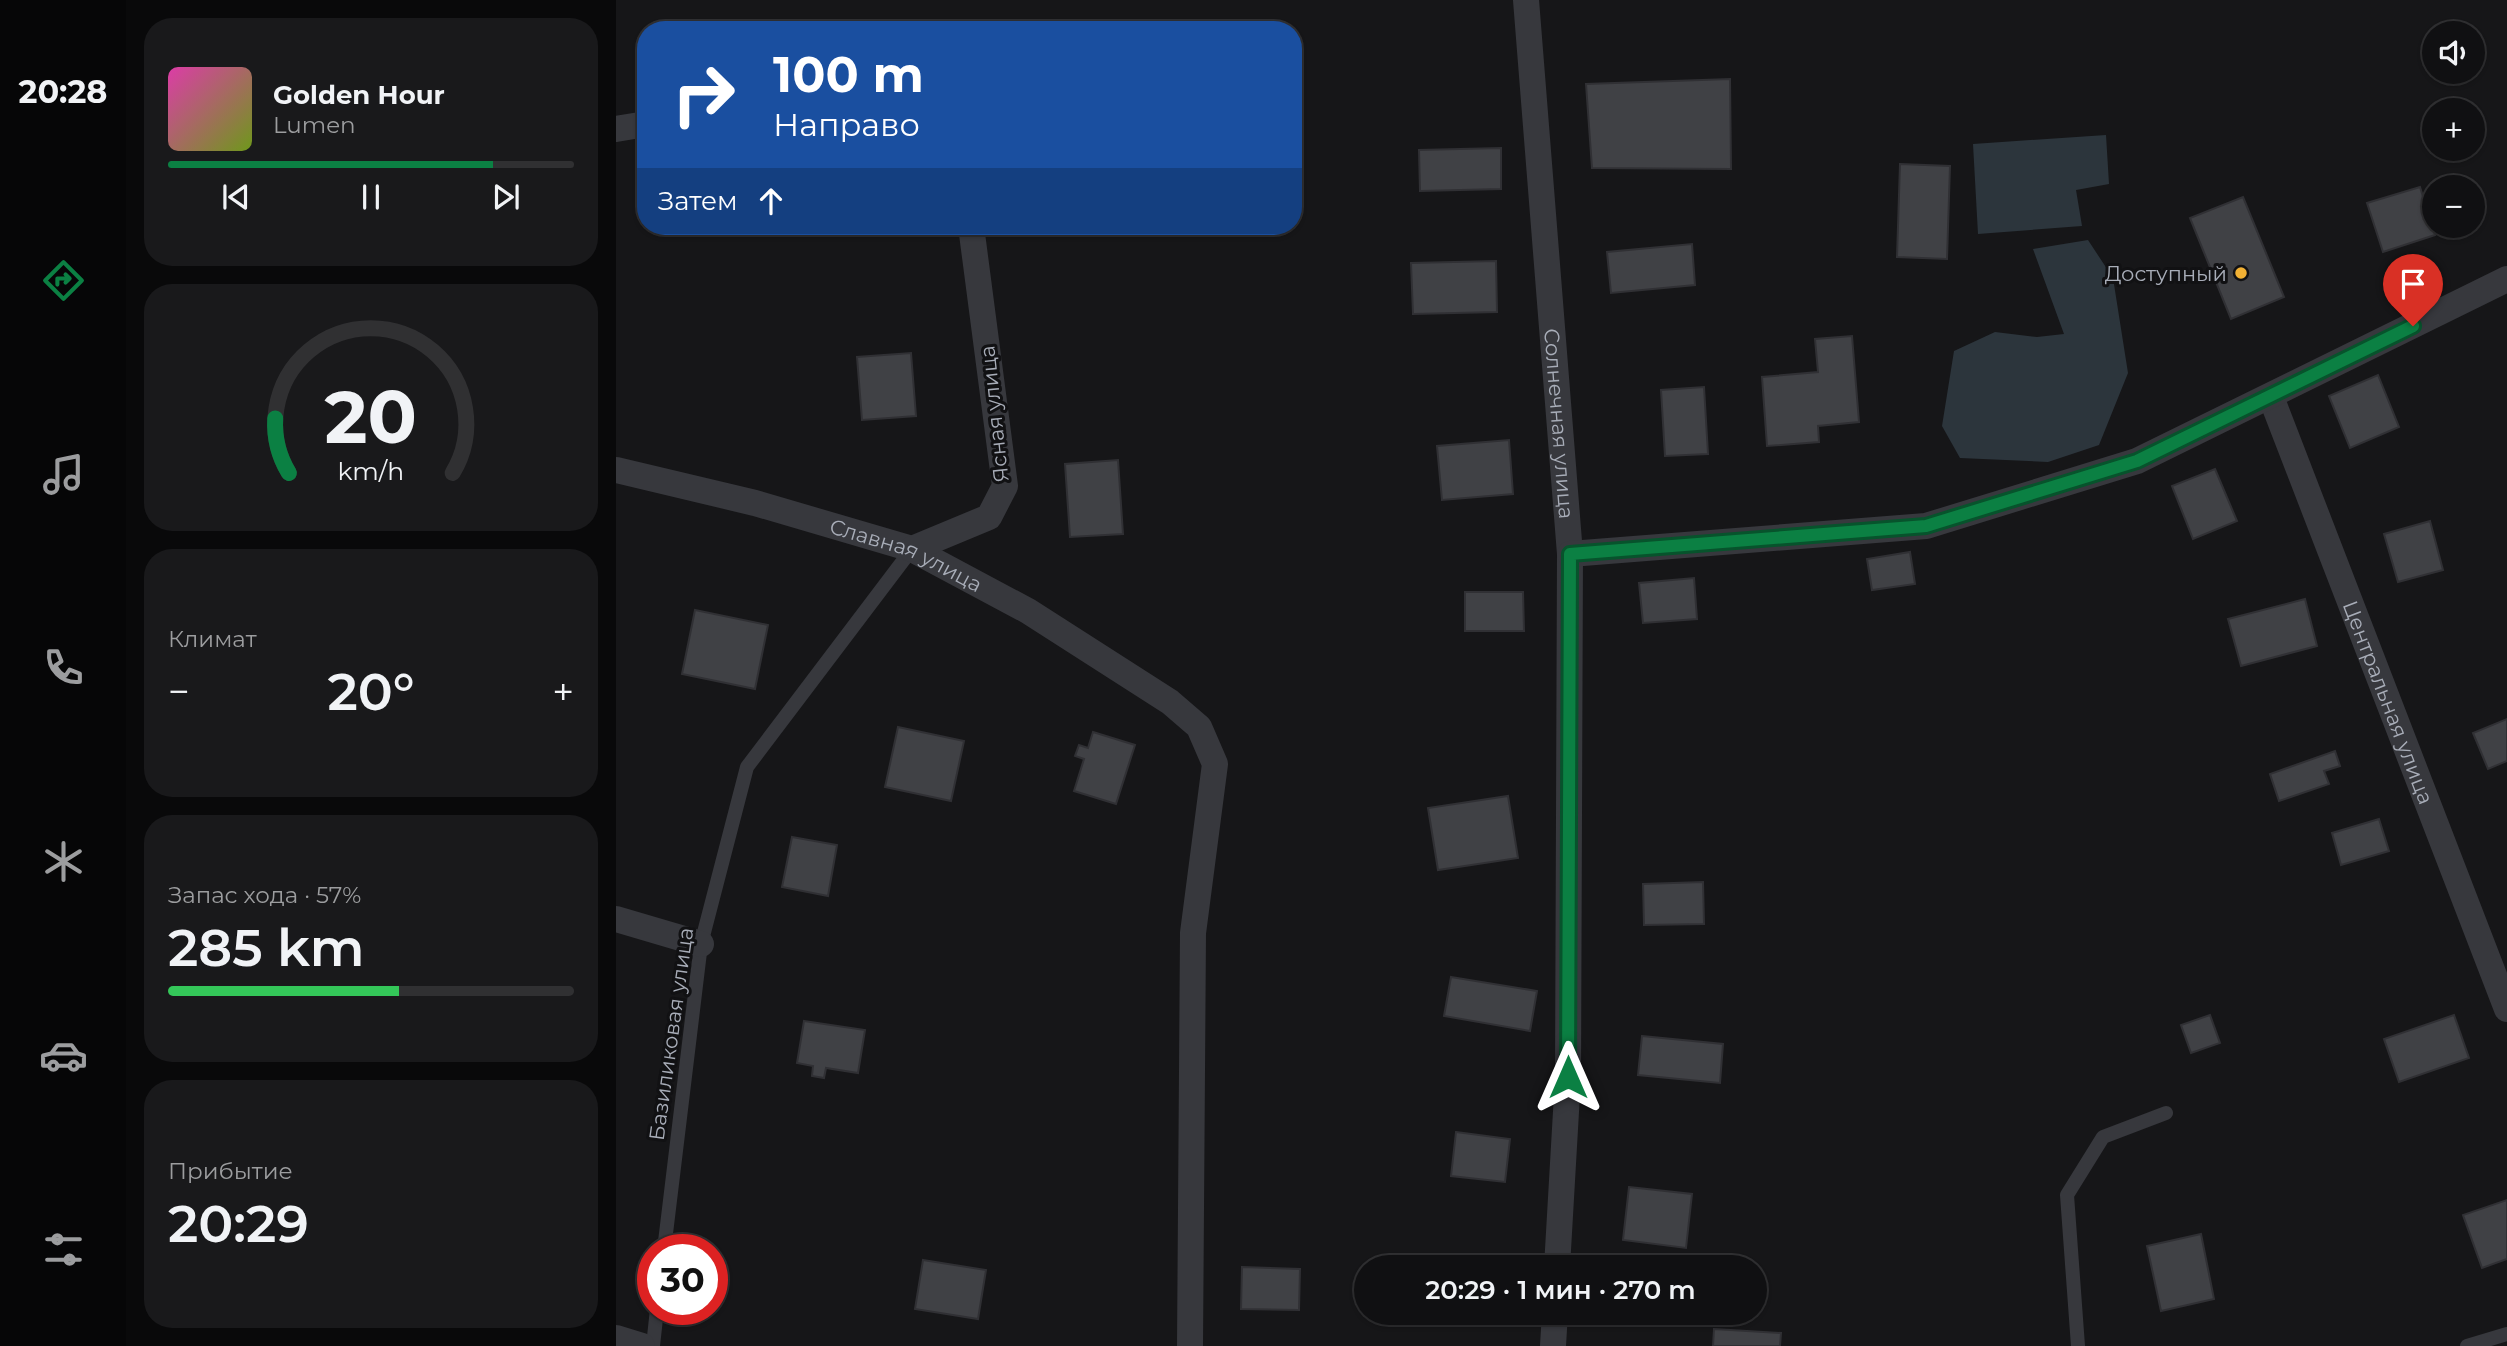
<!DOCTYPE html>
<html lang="ru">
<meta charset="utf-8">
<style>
:root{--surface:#101012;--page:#19191b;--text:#f1f3f6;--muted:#9c9d9f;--line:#303032;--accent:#0b8043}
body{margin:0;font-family:Montserrat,sans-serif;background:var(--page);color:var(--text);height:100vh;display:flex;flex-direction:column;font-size:26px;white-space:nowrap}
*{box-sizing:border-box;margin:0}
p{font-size:23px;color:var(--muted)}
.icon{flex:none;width:38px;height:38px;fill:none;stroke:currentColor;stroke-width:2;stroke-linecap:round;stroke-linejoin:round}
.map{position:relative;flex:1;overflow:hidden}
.side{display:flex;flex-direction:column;gap:18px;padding:18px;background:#09090a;width:490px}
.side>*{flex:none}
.top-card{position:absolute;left:21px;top:21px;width:665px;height:214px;border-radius:28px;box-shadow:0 2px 5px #0004,0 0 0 2px var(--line);background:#1a4fa0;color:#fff;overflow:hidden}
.fabs{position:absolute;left:1806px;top:21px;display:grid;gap:14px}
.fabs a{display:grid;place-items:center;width:63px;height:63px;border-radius:50%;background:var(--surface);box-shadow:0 2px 5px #0004,0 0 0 2px var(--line);font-size:35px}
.speed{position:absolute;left:21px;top:1234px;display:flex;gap:14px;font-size:35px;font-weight:700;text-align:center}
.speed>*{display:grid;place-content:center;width:91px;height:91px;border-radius:50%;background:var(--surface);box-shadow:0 2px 5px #0004,0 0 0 2px var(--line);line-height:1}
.speed .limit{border:10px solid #d22;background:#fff;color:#111}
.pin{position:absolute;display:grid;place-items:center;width:60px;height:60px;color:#fff;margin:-72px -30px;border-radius:50% 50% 50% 0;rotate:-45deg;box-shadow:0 0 7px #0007}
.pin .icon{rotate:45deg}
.me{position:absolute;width:77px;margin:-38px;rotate:0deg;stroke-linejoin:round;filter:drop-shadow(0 0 5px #0008)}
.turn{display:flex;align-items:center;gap:24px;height:147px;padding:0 21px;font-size:32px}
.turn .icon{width:91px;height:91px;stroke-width:2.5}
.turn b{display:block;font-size:49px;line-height:60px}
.then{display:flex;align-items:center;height:66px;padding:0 21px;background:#0003;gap:14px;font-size:26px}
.big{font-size:52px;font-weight:600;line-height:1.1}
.side .widget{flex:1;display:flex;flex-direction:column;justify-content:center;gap:10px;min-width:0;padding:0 24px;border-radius:28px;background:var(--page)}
.side .dial{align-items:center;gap:0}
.dial svg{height:182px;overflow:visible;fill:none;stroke:var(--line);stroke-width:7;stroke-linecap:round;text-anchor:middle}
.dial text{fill:var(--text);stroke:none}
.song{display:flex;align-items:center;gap:21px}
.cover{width:84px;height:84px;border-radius:10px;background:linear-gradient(135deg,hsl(320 70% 55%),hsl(80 70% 35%))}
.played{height:7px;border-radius:4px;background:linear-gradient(90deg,var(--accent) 80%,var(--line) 80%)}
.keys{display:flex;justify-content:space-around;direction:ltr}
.heat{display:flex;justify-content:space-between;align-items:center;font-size:38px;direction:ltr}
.charge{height:10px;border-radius:5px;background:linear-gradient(90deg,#34c759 57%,var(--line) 0)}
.trip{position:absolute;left:738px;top:1255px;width:413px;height:70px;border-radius:35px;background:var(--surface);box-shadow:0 2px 5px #0004,0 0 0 2px var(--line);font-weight:600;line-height:70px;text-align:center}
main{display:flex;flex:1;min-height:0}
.tabs{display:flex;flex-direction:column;width:126px;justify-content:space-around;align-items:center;background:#060607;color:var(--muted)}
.tabs .icon{width:49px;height:49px}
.tabs .active{color:var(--accent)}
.tabs b{font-size:32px;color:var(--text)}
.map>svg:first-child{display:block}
.water{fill:#2c353c}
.building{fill:#404145;stroke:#303034;stroke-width:2}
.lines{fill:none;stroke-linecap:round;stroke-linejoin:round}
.lane{stroke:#37383d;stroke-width:14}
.street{stroke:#37383d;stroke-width:26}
.route-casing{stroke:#07532c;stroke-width:18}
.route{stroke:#0b8043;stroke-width:12}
.poi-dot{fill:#f2b134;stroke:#111113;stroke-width:2.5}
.labels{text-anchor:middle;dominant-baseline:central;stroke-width:6;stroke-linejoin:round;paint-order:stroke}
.poi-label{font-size:21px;fill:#a8adb8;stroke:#111113;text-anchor:end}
.street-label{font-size:21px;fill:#a8adb8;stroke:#111113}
</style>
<main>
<nav class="tabs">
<b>20:28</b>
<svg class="icon active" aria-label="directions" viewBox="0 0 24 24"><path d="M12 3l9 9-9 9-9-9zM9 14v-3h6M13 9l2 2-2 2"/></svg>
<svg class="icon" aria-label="music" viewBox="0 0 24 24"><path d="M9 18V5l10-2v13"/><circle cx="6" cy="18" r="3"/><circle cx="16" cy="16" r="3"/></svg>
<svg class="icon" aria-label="phone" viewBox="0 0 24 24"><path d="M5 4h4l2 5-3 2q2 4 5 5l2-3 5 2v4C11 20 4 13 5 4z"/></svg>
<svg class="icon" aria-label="climate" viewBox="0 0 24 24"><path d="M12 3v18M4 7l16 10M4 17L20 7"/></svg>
<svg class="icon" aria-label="car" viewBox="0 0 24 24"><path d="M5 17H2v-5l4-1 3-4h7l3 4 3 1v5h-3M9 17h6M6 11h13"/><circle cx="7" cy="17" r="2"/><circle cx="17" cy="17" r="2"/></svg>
<svg class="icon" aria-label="filters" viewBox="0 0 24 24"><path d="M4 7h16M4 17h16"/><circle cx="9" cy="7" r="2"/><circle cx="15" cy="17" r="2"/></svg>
</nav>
<section class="side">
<div class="widget">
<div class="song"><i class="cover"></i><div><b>Golden Hour</b><p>Lumen</p></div></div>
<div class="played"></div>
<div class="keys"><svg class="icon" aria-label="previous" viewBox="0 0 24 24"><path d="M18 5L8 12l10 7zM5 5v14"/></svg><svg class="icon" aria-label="pause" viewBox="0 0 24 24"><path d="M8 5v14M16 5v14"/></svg><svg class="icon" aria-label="next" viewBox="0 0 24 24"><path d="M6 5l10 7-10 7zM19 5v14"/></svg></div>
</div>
<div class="widget dial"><svg viewBox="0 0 100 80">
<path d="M14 69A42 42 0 1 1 86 69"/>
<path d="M14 69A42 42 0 0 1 8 45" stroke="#0b8043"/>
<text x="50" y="56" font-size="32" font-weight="700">20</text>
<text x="50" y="72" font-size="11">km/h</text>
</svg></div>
<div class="widget"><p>Климат</p>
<div class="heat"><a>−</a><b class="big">20°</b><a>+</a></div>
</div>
<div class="widget"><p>Запас хода · 57%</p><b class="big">285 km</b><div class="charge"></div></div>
<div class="widget"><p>Прибытие</p><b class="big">20:29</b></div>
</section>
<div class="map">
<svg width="1891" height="1346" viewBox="0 0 1891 1346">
<rect width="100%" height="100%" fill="#161618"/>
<g class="water">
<path d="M1490 135 1493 184 1460 190 1466 226 1362 234 1357 144Z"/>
<path d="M1472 240 1497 278 1512 373 1483 445 1432 462 1344 458 1326 426 1338 351 1379 332 1421 337 1448 334 1417 249Z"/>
</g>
<g class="building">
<path d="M1114 79 1115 169 976 168 970 84Z"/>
<path d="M885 148V189L804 191 803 150Z"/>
<path d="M1284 164 1334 166 1331 259 1281 257Z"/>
<path d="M1804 187 1819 235 1767 252 1751 203Z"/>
<path d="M1627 197 1668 297 1615 319 1574 218Z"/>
<path d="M1076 244 1079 285 995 293 991 252Z"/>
<path d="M880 261 881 312 797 314 795 263Z"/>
<path d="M1236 336 1243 422 1202 426 1203 442 1151 446 1146 377 1202 372 1199 339Z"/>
<path d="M295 353 300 416 246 420 241 357Z"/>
<path d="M1762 375 1783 427 1734 448 1713 396Z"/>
<path d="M1088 387 1092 454 1049 456 1045 390Z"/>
<path d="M893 440 897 494 826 500 821 446Z"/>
<path d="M502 460 507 534 454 537 449 464Z"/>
<path d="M1599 469 1621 521 1577 539 1556 486Z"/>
<path d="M1814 521 1827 570 1782 582 1768 534Z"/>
<path d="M1294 552 1299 584 1256 590 1251 559Z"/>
<path d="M1078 578 1081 619 1027 623 1023 583Z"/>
<path d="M849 592H907L908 631H849Z"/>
<path d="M1689 599 1701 646 1625 666 1612 619Z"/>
<path d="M79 610 152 625 139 689 66 674Z"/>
<path d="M1891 719V761L1872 769 1857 733Z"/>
<path d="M282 727 348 741 335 801 269 787Z"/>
<path d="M477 732 519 745 500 804 458 791 468 759 459 756 463 745 472 748Z"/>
<path d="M1719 751 1724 766 1708 771 1713 784 1663 801 1654 774Z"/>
<path d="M892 796 902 858 822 870 812 808Z"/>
<path d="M1763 819 1773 851 1725 865 1716 833Z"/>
<path d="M176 837 221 845 212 896 166 887Z"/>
<path d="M1087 882 1088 924 1028 925 1027 884Z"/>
<path d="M835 977 921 991 914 1031 828 1016Z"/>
<path d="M1594 1015 1604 1043 1575 1053 1565 1025Z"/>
<path d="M1838 1015 1853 1058 1783 1082 1768 1039Z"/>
<path d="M188 1021 249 1030 242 1073 210 1068 208 1078 196 1076 197 1066 181 1063Z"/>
<path d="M1026 1036 1107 1044 1104 1083 1022 1075Z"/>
<path d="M840 1132 894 1139 889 1182 835 1176Z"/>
<path d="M1013 1187 1076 1194 1070 1248 1007 1240Z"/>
<path d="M1891 1200V1259L1866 1268 1847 1215Z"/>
<path d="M1585 1234 1598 1299 1545 1311 1531 1246Z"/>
<path d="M307 1260 370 1270 362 1319 299 1309Z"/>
<path d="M626 1267 684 1269 683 1310 625 1309Z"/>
<path d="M1098 1329 1165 1333 1164 1346H1097Z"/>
</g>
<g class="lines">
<g class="lane">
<path d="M48 1250 85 944 131 767 296 549"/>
<path d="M37 1346 41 1309"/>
<path d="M1462 1346 1451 1195 1487 1137 1550 1113"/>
<path d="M1851 1346 1891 1334"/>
</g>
<g class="street">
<path id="s1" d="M910 0 954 554 952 1077 941 1267"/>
<path d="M0 129 30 124"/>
<path id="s2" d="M1655 397 1891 1009"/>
<path id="s3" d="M0 470 139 503 296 549 412 611 554 702 583 727 599 764 577 933 574 1346"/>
<path d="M296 549 373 517 389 486 355 226"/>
<path d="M954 554 1310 526 1521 461 1891 279"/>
<path d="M0 919 85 944"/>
<path d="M0 1338 26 1346"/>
<path d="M937 1346 939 1312"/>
</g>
</g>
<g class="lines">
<defs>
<path id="route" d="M952 1077 954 554 1310 526 1521 461 1797 326"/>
</defs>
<use href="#route" class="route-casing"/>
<use href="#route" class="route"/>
</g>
<circle class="poi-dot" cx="1625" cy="273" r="7"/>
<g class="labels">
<g class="poi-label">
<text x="1611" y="273">Доступный</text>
</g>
<g class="street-label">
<text transform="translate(378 414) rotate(-96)">Ясная улица</text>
<text stroke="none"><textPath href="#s1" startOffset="425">Солнечная улица</textPath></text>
<text stroke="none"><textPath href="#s3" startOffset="303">Славная улица</textPath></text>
<text stroke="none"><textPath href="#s2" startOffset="327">Центральная улица</textPath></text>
<text transform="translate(55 1034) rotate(-82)">Базиликовая улица</text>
</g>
</g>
</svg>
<div class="fabs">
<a><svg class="icon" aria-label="sound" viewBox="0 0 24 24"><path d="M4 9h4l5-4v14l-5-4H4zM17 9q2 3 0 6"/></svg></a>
<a>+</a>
<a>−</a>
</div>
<div class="speed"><div class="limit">30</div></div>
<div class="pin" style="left:1797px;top:326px;background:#d93025"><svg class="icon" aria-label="arrive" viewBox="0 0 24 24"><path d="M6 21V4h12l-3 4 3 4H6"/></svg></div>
<svg class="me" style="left:952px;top:1077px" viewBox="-20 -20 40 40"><path d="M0-17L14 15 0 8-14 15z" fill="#0b8043" stroke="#fff" stroke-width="4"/></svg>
<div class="trip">20:29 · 1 мин · 270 m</div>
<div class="top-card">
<div class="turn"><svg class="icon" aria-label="right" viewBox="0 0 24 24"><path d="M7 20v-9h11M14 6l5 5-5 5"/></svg><div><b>100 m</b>Направо</div></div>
<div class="then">Затем<svg class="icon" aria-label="ahead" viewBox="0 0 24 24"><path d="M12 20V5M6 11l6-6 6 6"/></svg></div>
</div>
</div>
</main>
